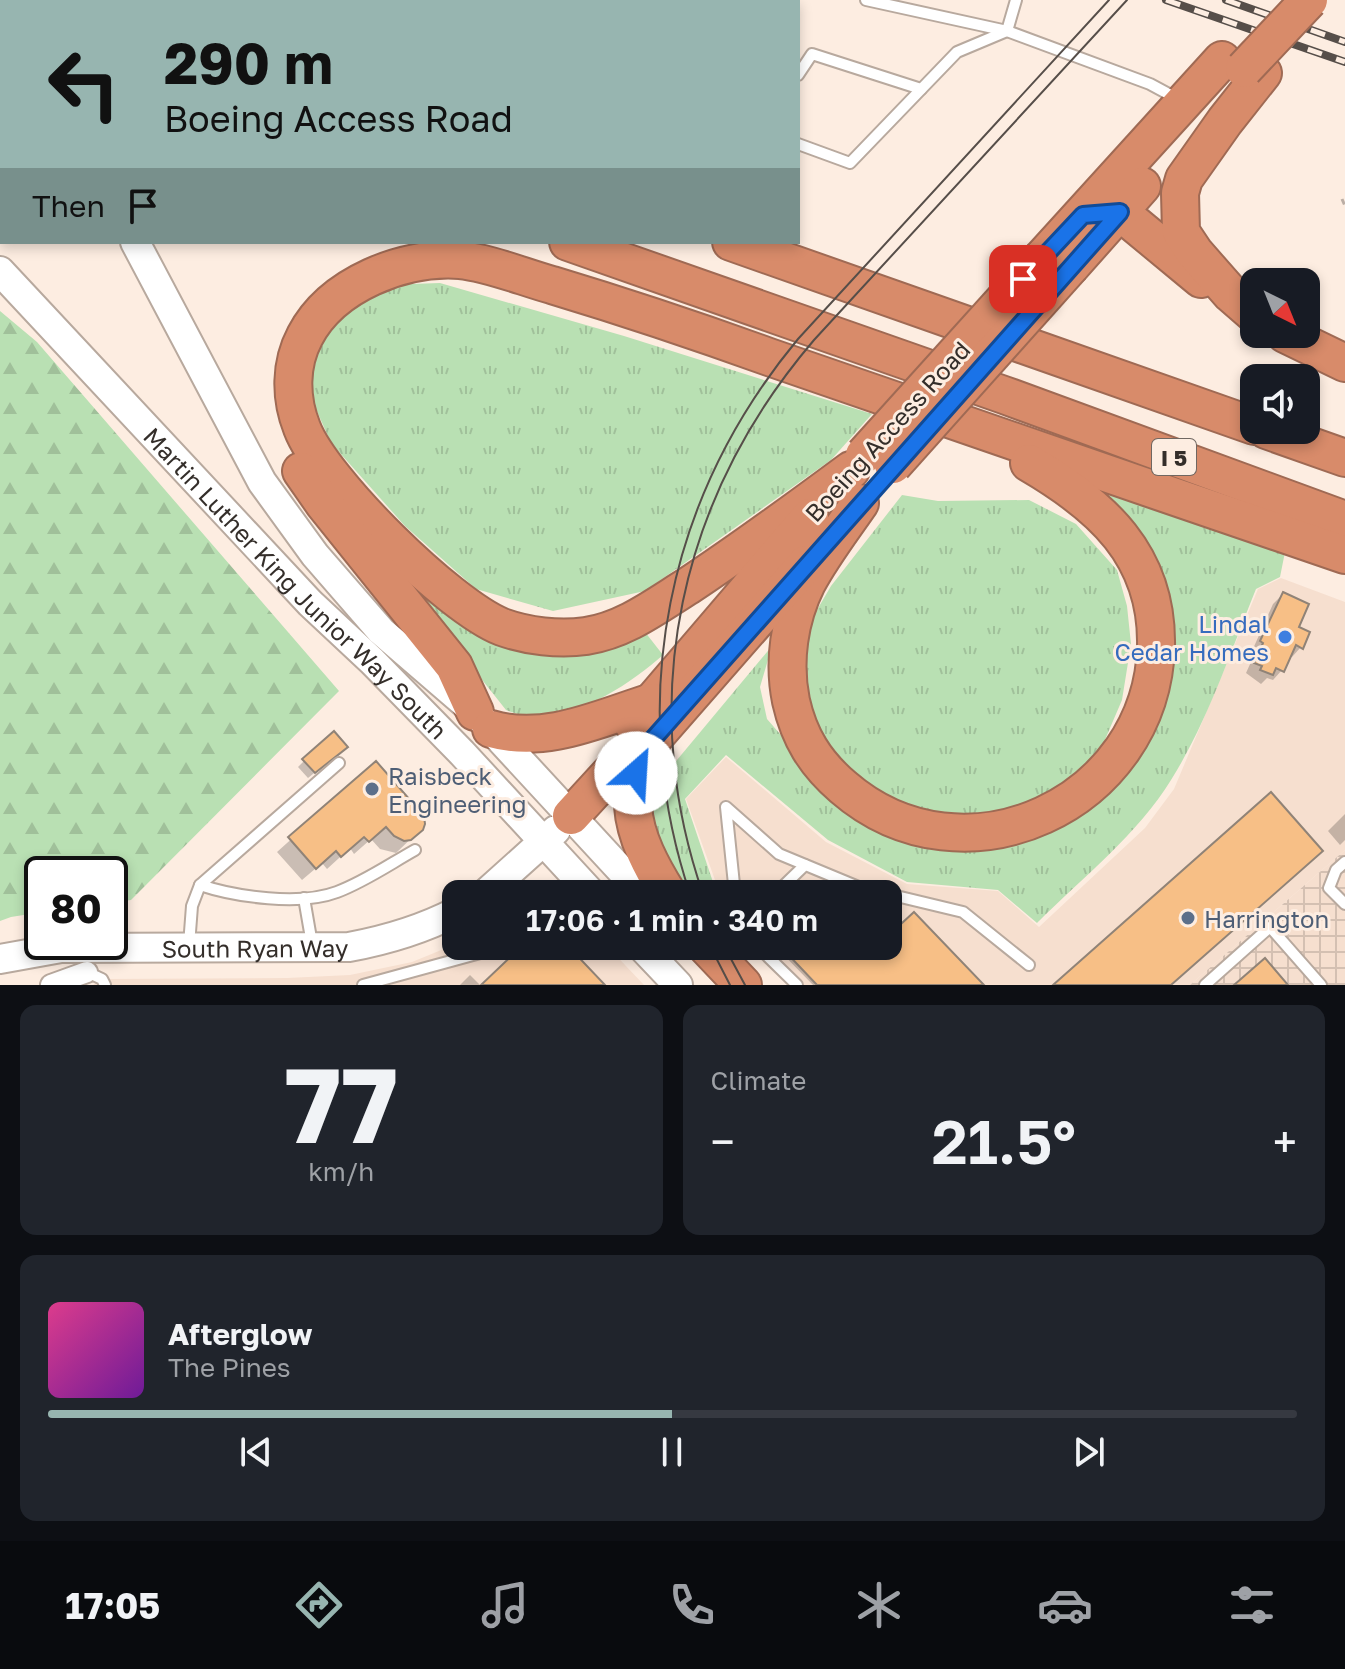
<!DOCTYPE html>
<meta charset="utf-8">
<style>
:root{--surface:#171b24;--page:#20242c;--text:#f1f3f6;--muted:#9ea1a6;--line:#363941;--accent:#97b5b0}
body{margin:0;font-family:"Golos Text",sans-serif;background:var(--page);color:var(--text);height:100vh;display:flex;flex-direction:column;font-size:30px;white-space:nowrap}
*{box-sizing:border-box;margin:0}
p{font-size:26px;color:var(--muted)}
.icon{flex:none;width:44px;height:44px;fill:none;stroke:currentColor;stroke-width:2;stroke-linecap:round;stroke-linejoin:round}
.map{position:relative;height:985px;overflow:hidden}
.details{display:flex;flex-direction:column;gap:20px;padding:20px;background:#0d0f14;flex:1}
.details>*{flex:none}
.top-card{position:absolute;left:0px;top:0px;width:800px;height:244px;box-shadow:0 4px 12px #0003;background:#97b5b0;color:#111;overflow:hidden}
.needle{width:52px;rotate:137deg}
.buttons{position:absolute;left:1240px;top:268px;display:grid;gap:16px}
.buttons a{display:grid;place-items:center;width:80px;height:80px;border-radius:16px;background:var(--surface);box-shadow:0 4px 12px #0003;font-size:40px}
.speed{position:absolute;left:24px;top:856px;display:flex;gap:16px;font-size:40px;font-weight:700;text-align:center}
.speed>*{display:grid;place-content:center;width:104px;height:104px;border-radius:50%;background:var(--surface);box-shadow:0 4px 12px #0003;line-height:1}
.speed .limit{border:4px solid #111;border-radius:12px;background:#fff;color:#111}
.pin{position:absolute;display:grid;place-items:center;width:68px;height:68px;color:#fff;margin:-34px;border-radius:16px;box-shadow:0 4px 12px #0006}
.me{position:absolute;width:88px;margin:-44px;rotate:26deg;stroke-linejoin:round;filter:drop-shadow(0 0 6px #0008)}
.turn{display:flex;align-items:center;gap:28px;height:168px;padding:0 32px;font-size:36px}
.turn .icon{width:104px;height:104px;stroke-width:2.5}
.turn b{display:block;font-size:56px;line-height:68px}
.then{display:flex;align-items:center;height:76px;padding:0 32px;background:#0003;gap:16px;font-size:30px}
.big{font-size:60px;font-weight:600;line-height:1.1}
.details .widget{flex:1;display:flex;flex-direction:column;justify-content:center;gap:12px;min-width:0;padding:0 28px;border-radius:16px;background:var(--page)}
.details .dial{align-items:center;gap:0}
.dial b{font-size:104px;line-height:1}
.song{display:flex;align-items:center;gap:24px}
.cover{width:96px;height:96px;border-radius:12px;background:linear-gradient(135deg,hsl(330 70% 55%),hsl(280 70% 35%))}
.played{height:8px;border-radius:4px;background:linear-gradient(90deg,var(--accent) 50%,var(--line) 50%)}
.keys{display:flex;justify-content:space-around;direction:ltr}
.heat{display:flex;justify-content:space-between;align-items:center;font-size:44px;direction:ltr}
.details .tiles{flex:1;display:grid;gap:20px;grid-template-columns:1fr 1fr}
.widget:last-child{grid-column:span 2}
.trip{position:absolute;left:442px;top:880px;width:460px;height:80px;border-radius:16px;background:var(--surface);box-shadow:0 4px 12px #0003;font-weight:600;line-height:80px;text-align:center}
.tab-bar{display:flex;height:128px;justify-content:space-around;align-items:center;background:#090b0e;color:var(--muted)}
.tab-bar .icon{width:56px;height:56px}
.tab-bar .active{color:var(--accent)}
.tab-bar b{font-size:36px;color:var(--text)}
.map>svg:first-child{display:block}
.built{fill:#f6dfcf}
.industrial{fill:url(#industrial-grid)}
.grass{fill:url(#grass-tufts)}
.forest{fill:url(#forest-firs)}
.shadow{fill:#0003}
.building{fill:#f7bf86;stroke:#908377;stroke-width:2}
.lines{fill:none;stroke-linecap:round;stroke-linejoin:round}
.lane-casing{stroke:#b8a99e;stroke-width:14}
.street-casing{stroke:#b8a99e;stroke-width:24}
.secondary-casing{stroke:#b8a99e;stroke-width:32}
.highway-casing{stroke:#9f6a54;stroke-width:40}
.path{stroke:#bbaea5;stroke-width:3;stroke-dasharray:6 6;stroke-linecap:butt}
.lane{stroke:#fff;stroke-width:10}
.street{stroke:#fff;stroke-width:20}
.secondary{stroke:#fff;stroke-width:28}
.highway{stroke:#d88b6a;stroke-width:36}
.tram{stroke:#564e49;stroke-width:2}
.rail-casing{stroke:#564e49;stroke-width:8}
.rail{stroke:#fdede1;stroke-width:5;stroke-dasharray:15;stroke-linecap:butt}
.highway-bridge-casing{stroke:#9f6a54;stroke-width:40;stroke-linecap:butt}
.highway-bridge{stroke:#d88b6a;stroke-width:36}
.route-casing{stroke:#114b97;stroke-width:20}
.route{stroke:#1a73e8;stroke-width:14}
.shop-dot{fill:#3f7fe0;stroke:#fdede1;stroke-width:3}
.service-dot{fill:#5c6f8a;stroke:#fdede1;stroke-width:3}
.labels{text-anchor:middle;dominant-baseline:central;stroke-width:6;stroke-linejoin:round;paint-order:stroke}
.shield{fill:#fdede1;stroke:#706761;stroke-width:2}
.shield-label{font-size:22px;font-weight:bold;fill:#342e2a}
.street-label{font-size:24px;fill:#342e2a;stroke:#fdede1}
.shop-label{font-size:24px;fill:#366cbe;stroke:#fdede1;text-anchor:end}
.service-label{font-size:24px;fill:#4e5e75;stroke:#fdede1;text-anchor:start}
</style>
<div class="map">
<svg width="1345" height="985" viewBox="0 0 1345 985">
<defs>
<pattern id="industrial-grid" width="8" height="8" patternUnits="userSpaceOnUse" patternTransform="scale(2)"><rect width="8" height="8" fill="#f6dfcf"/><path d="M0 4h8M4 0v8" fill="none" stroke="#d4c0b2"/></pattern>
<pattern id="grass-tufts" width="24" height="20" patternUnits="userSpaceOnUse" patternTransform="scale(2)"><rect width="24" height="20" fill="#b9e0b3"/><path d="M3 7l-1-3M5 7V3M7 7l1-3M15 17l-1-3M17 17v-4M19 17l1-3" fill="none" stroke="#a0c09a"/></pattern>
<pattern id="forest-firs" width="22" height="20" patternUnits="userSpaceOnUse" patternTransform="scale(2)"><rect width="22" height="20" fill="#b9e0b3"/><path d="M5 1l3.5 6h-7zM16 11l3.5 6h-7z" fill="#a0c09a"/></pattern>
</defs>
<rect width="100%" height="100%" fill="#fdede1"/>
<g class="built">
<path d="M1281 578 1345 602V850L1190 985H792L753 946H888V894H720L686 799 726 757 826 842 907 884 998 891 1039 927 1145 828 1174 789 1258 589Z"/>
<path d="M456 944 607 946 644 985H93L103 979 287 978 350 975 412 962Z"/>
</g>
<path class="industrial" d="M1345 850V985H1190Z"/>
<g class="grass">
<path d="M440 283 624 336 872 414 831 460 645 591 553 611 476 589 405 526 331 443 312 400 311 367 331 326 383 285Z"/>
<path d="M1095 486 1286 547 1280 577 1256 589C1230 653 1208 721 1171 780 1139 833 1081 879 1037 923L998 890 907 882 828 840 726 755 685 799 717 894C668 894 657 830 646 793L653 778 672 766 772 646 760 687 767 719 828 789 861 815 1062 818 1162 653Z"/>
<path d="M902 495 938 501 1029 500 1076 524 1117 570 1127 606 1131 644 1122 700 1101 749 1072 778 1022 807 981 815H935L903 807 833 763 803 699 807 627 831 586Z"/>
<path d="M399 575 448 613 645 632 663 655C626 688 557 733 506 710Z"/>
</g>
<g class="forest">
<path d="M368 0H743L752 2H368Z"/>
<path d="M0 311 37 342 339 691 131 900 110 903V874H42V912L11 917 0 921Z"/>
</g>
<g class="shadow">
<path d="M1283 594 1301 647 1292 657 1289 656 1282 670 1273 680 1267 678 1261 684 1246 673 1255 653 1252 651 1273 604Z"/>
<path d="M339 753 308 778 298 767 304 761Z"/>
<path d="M375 764 421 829 396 853 380 849 371 839 354 854 350 848 327 869 322 863 302 880 277 852Z"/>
<path d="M1345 814V840L1340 845 1328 831Z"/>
<path d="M825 885 833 894H816Z"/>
<path d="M888 939 974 985H813L775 946H888Z"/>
<path d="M470 975 480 985H460Z"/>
</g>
<g class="building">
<path d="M1283 592 1309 604 1299 627 1310 632 1303 649 1296 645 1284 672 1276 668 1273 675 1260 670 1262 666 1254 663 1263 643 1260 641Z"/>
<path d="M334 731 348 747 315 773 302 759Z"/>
<path d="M376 761 424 816 425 824 423 830 411 840 404 841 394 836 386 827 369 842 364 837 341 857 336 851 316 869 288 837Z"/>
<path d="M1271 792 1323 851 1171 985H1053Z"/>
<path d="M914 912 984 985H817L780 946H888V936Z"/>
<path d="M522 946H568L605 985H481Z"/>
<path d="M1265 958 1288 985H1234Z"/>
</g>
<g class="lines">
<defs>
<g id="lane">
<path d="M866 0 1007 31 1150 84 1176 98"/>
<path d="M798 75 812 54 921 89"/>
<path d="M798 144 850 163 957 52 1007 31 1016 0"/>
<path d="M1345 862 1336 870 1329 888 1345 904"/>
<path d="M200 885C236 897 300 906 337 892 364 882 390 864 415 850"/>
<path d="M735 894 726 807 779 854 861 888 888 894"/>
<path d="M775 894 805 865"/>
<path d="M888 894 963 912 1029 965"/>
<path d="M304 898 312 944"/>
<path d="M189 945 192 906 200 885 339 763"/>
<path d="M757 946 797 985"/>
<path d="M87 972 102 979 105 985"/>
<path d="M363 985 484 952"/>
<path d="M1205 985 1270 927 1321 985"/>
</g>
<path id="street" d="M51 985 87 972"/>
<g id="secondary">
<path d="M0 6 2 8"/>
<path d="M135 242 262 482 315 555 381 631 475 712 643 894"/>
<path id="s1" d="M0 271 310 603 372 661 462 753 592 894"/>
<path d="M485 894 556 830"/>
<path d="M641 946 678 985"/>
<path id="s2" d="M0 959 61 948 349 947C387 940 421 930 456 912"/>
</g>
<g id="highway">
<path d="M23 0 29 2"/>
<path d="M0 60 2 61"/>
<path d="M1096 214 1120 212 1201 279"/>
<path d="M568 242 1004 395 1345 520"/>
<path d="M731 242 1254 426"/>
<path d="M1043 257 1222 60"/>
<path d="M1071 266 1142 186"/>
<path d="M1254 314 1231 294 1195 253 1181 232 1180 193 1184 179 1225 121 1263 73"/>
<path d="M1285 334 1345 363"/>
<path d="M1266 430 1345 458"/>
<path d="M851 470C797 510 744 549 688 586 656 606 625 630 586 636 559 640 527 636 502 627 449 606 322 481 302 428 290 398 290 364 305 336 332 284 404 256 460 260 490 263 523 277 552 285 625 307 697 331 769 357 960 424 1153 489 1345 555"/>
<path d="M301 471 324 504 454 666 475 712"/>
<path d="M860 503C842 529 822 555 807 583 789 619 783 662 791 701 799 737 815 763 843 787 964 892 1152 804 1156 646 1158 555 1101 505 1029 463"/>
<path d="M633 724 810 517"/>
<path d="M491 729C546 745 600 718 652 702"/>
<path d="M638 756C636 772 632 790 633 806 635 838 652 868 668 894"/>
<path d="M571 816 615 768 638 756 806 564"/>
<path d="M706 946 743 985"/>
</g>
</defs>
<use href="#lane" class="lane-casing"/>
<use href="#street" class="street-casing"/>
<use href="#secondary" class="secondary-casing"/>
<use href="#highway" class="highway-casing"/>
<path class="path" d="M1342 199 1345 206"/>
<use href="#lane" class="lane"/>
<use href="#street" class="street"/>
<use href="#secondary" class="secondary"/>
<use href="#highway" class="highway"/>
<g class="tram">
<path d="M690 894C625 699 667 497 798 339L1109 0"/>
<path d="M703 894C635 697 680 497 814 340L1127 0"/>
<path d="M710 946 730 985"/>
<path d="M724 946 745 985"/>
</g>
<defs>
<g id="rail">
<path d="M1166 0 1345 62"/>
<path d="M1226 0 1345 42"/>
</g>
</defs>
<use href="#rail" class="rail-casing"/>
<use href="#rail" class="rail"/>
<defs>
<g id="highway-bridge">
<path d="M1244 69 1309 0"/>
<path d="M864 455 1043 257"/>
<path d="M893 465 1071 266"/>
</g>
</defs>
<use href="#highway-bridge" class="highway-bridge-casing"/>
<use href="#highway-bridge" class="highway-bridge"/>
</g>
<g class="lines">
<defs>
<path id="route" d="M636 773 638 756 1120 212 1083 215 1023 279"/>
</defs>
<use href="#route" class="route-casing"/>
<use href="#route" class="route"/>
</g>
<circle class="shop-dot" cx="1285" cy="637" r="8"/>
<g class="service-dot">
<circle cx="372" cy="789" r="8"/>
<circle cx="1188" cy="918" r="8"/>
</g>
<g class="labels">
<rect class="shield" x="1152" y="439" width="44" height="36" rx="6"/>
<g class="shield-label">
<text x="1174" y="457">I 5</text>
</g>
<g class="street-label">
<text transform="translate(887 431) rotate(-48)">Boeing Access Road</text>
<text stroke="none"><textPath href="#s1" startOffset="430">Martin Luther King Junior Way South</textPath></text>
<text stroke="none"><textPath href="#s2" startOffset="256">South Ryan Way</textPath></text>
</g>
<g class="shop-label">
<text x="1269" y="623">Lindal<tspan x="1269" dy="28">Cedar Homes</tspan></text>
</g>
<g class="service-label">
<text x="388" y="775">Raisbeck<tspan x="388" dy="28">Engineering</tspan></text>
<text x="1204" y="918">Harrington</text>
</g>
</g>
</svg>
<div class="buttons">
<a><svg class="needle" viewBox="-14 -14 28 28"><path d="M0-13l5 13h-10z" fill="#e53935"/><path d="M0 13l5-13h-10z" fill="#9ea1a6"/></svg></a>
<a><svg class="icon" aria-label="sound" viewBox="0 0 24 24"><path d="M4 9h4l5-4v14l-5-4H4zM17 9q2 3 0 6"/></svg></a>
</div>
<div class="speed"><div class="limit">80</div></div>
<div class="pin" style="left:1023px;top:279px;background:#d93025"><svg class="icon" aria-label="arrive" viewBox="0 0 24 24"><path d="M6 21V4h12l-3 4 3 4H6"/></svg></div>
<svg class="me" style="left:636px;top:773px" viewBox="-20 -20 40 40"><circle r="19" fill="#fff"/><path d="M0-13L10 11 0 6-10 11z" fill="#1a73e8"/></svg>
<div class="trip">17:06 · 1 min · 340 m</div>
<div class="top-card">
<div class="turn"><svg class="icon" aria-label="left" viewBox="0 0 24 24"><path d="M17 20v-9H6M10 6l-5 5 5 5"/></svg><div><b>290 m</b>Boeing Access Road</div></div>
<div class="then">Then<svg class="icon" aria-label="arrive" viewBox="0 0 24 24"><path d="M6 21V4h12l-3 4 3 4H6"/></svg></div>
</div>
</div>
<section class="details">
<div class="tiles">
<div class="widget dial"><b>77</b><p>km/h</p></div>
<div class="widget"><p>Climate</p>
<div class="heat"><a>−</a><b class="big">21.5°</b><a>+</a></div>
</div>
<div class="widget">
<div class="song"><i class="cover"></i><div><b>Afterglow</b><p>The Pines</p></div></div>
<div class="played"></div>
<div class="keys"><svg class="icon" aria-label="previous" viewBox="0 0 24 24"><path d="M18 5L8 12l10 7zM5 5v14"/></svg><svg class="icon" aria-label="pause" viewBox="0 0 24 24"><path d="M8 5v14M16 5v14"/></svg><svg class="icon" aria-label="next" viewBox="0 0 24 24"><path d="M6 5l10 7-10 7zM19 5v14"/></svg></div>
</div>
</div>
</section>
<nav class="tab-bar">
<b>17:05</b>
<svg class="icon active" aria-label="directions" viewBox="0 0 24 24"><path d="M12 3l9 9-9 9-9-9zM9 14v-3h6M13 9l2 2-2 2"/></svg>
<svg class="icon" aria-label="music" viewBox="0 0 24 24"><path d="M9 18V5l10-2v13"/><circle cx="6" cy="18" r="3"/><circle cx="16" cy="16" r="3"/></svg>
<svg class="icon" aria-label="phone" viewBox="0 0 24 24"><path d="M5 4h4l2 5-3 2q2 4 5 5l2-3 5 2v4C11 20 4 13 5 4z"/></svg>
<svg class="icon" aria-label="climate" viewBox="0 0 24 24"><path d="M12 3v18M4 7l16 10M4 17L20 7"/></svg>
<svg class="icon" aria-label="car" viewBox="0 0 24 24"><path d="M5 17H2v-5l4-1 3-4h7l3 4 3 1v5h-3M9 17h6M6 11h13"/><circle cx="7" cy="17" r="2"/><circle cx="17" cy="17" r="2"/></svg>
<svg class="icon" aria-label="filters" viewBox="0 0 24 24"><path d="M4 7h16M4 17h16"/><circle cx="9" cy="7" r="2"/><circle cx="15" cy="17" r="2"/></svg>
</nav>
